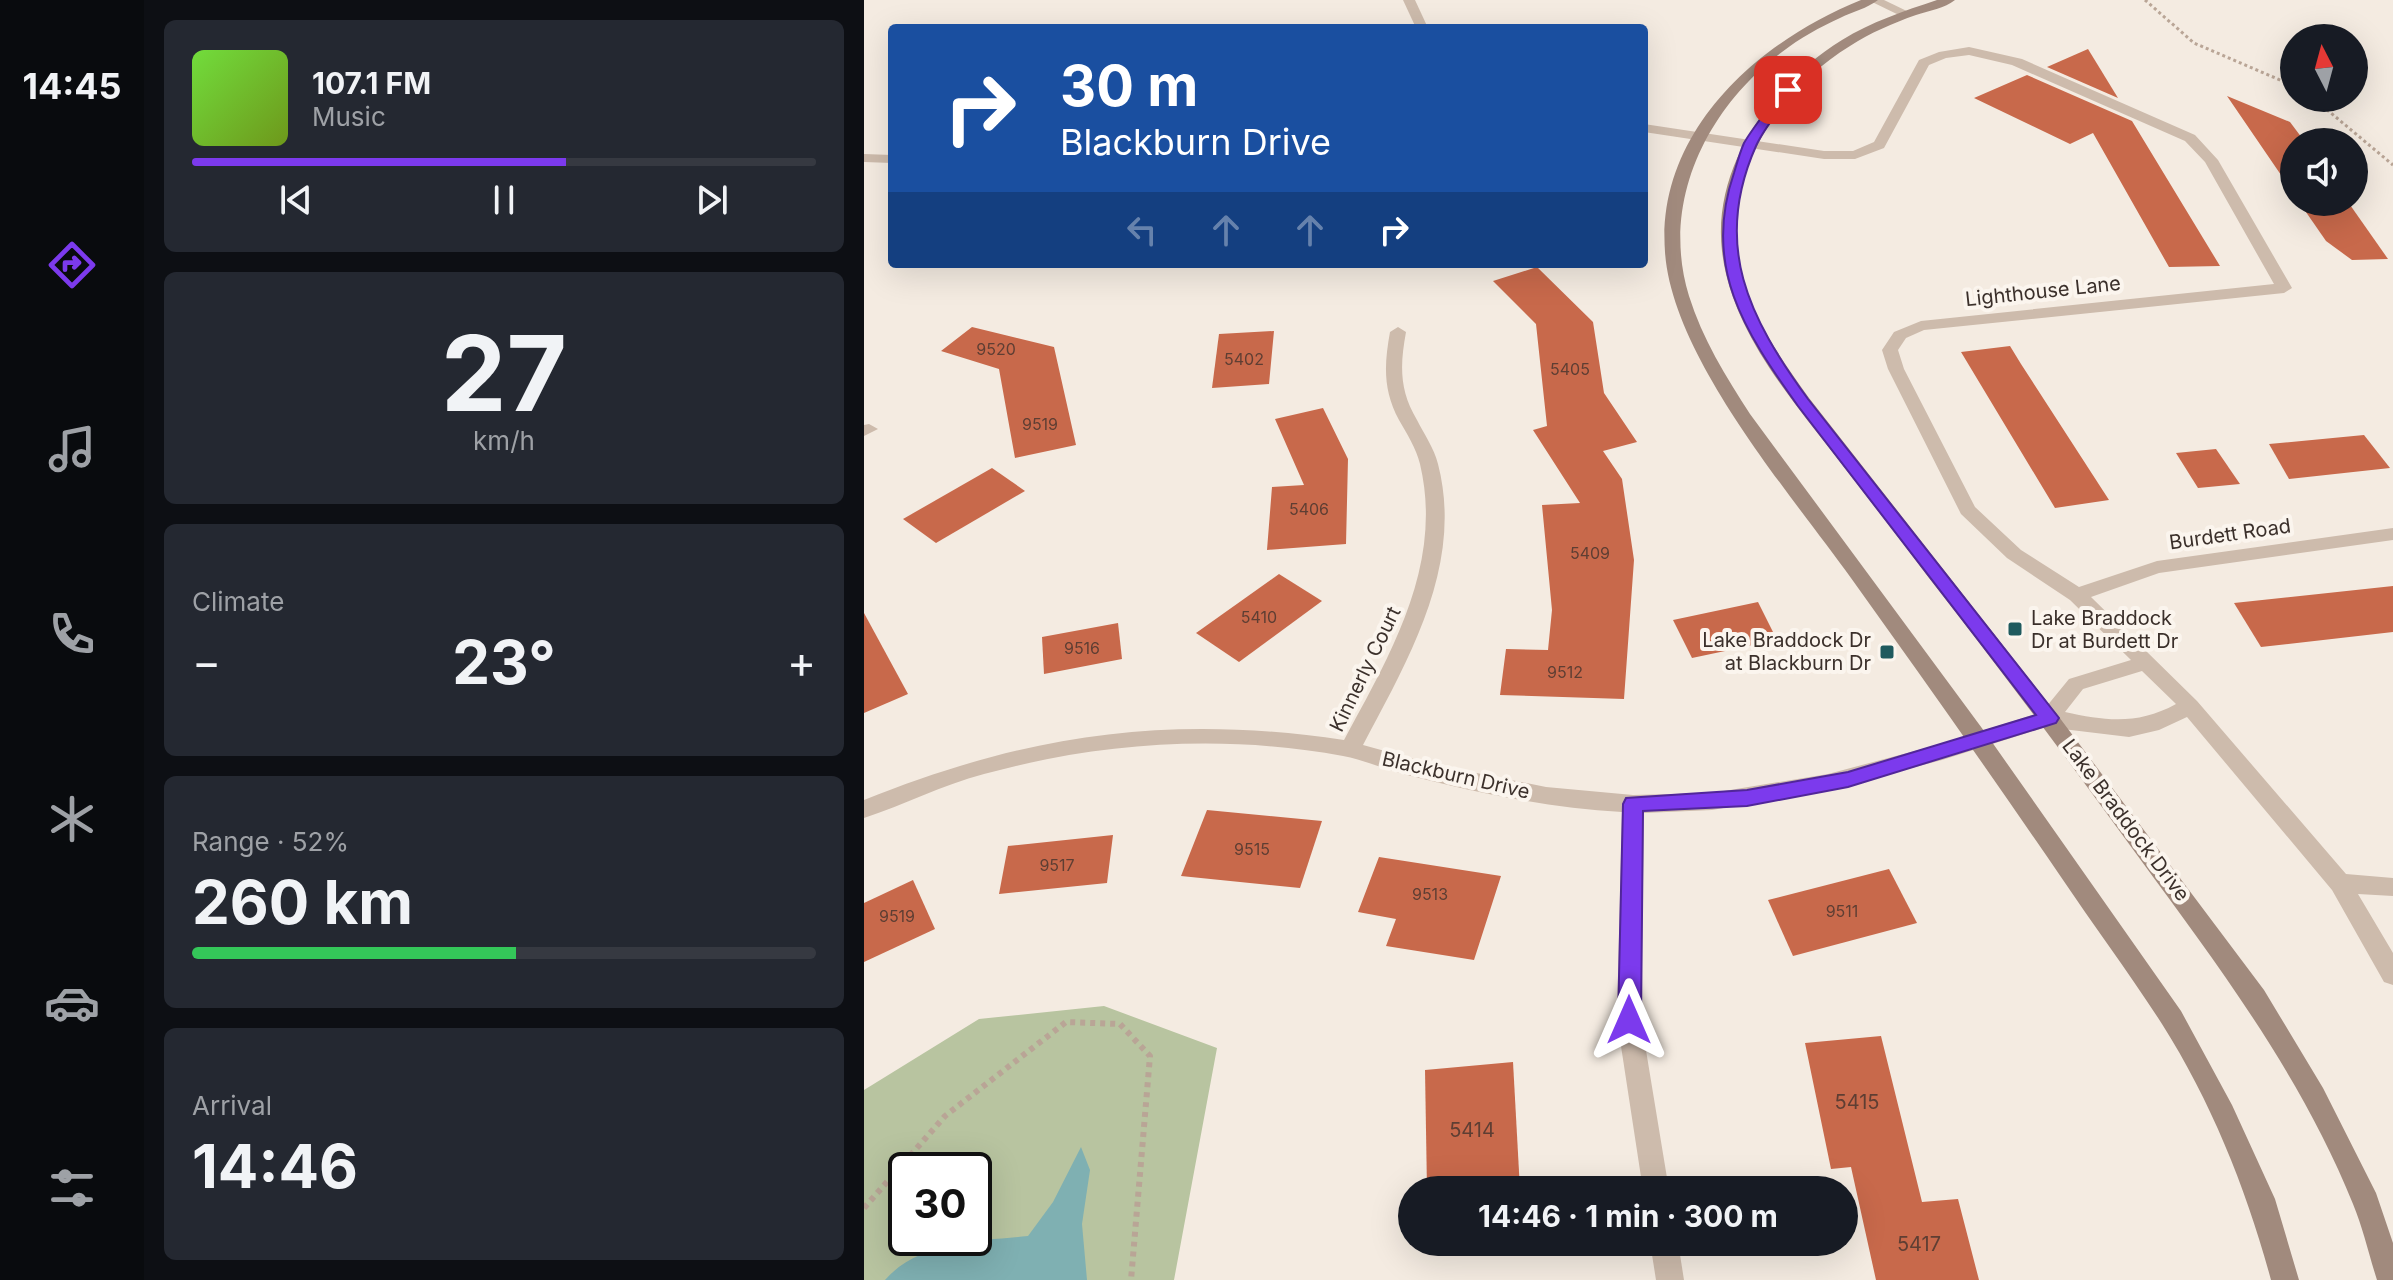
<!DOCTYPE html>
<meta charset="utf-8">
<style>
:root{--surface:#171b24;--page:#242831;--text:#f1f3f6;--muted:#9ea1a6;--line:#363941;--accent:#7c3aed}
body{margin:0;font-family:Inter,sans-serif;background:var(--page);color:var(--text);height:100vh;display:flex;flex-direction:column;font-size:30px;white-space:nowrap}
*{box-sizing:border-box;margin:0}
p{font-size:26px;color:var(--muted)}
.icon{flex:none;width:44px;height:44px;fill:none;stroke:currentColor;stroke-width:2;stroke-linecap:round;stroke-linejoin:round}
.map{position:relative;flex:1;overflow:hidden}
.panel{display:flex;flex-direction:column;gap:20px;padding:20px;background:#0d0f14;width:720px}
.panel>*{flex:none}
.guide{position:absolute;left:24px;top:24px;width:760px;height:244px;border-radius:8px;box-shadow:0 8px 32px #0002;background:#1a4fa0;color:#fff;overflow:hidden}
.needle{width:52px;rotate:354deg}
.controls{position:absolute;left:1416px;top:24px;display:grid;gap:16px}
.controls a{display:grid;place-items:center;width:88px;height:88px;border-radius:50%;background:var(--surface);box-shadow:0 8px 32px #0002;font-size:40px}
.speed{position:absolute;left:24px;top:1152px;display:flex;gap:16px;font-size:40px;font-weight:700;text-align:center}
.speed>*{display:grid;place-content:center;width:104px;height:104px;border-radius:50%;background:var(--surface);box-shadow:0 8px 32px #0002;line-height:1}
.speed .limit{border:4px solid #111;border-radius:12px;background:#fff;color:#111}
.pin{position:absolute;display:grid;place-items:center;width:68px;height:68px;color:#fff;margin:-34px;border-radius:16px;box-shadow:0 4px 12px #0006}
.me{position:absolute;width:88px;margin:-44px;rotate:0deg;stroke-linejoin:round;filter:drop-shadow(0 0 6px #0008)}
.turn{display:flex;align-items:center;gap:28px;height:168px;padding:0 40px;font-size:36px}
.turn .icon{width:104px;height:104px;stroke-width:2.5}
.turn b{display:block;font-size:56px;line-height:68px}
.lanes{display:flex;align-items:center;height:76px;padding:0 40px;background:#0003;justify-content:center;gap:40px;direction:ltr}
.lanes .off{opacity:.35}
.big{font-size:60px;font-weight:700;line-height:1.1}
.panel .widget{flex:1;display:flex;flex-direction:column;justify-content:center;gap:12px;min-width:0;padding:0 28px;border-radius:12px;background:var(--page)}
.panel .dial{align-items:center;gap:0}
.dial b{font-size:104px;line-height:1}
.song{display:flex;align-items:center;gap:24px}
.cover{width:96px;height:96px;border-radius:12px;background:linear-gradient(135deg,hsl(100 70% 55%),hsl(80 70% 35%))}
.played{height:8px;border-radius:4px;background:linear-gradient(90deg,var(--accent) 60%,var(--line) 60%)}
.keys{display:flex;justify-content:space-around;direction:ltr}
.heat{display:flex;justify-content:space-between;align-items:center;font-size:44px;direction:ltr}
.charge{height:12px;border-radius:6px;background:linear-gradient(90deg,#34c759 52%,var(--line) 0)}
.trip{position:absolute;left:534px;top:1176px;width:460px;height:80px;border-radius:40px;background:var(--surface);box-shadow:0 8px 32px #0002;font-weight:700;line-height:80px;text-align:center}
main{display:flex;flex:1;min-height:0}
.tabs{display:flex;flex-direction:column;width:144px;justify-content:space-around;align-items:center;background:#090b0e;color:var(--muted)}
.tabs .icon{width:56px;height:56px}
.tabs .current{color:var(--accent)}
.tabs b{font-size:36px;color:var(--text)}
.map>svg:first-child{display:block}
.green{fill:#b8c4a0;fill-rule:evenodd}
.water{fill:#7fb0b2}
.building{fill:#c8694b}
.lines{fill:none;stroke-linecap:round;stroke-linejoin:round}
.path-far1{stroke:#b9a596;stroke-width:3;stroke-dasharray:3 3;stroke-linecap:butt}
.path{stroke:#b9a596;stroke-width:6;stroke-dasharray:5 5;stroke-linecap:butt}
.street{fill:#cdbbac;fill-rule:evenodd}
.secondary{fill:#a18a7d;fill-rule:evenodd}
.route{fill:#7c3aed;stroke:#51269a;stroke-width:2}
.poi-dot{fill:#1f5a5e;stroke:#fbf5ee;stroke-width:3}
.labels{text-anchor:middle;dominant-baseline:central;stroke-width:8;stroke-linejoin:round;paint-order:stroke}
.number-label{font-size:16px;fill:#5e3e33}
.street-label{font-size:20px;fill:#3b302b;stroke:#fbf5ee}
.poi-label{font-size:20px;fill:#3b302b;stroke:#fbf5ee;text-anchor:start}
.near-number-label{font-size:20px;fill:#5e3e33}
</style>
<main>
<nav class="tabs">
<b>14:45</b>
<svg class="icon current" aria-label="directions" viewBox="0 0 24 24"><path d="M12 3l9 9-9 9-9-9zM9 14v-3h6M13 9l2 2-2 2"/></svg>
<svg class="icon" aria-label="music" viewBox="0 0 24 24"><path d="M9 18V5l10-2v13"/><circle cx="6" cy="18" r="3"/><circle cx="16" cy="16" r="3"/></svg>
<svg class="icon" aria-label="phone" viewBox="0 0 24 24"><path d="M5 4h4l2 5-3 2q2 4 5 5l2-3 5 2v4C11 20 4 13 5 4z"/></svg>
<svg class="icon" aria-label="climate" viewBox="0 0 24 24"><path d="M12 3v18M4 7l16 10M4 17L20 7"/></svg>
<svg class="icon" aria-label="car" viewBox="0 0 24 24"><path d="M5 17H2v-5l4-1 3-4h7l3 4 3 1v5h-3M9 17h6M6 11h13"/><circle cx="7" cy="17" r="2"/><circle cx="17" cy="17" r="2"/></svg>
<svg class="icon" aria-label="filters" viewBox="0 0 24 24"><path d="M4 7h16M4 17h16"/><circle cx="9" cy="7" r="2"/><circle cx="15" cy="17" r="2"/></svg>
</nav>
<section class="panel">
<div class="widget">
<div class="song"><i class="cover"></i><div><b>107.1 FM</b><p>Music</p></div></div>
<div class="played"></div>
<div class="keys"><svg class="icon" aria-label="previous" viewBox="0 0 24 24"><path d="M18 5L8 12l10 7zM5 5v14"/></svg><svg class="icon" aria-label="pause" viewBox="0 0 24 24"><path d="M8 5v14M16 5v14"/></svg><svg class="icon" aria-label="next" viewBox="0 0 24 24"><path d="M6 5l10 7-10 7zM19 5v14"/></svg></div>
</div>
<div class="widget dial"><b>27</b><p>km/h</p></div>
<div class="widget"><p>Climate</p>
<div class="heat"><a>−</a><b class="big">23°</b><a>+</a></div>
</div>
<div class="widget"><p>Range · 52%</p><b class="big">260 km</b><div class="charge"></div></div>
<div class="widget"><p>Arrival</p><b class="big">14:46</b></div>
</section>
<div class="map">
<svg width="1529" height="1280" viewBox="0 0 1529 1280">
<rect width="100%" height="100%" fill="#f4ebe1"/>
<path class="green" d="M240 1006 353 1048 310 1280H0V1090L115 1019ZM42 1170H110V1238H42Z"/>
<path class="water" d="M217 1147 226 1170 218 1224 223 1280H21C56 1240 116 1241 164 1236L189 1202Z"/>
<g class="building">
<path d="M1224 49 1254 98 1183 67Z"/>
<path d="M1163 75 1268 121 1356 266 1305 267 1229 133 1206 144 1110 98Z"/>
<path d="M1363 96 1426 122 1441 142H1430V194Z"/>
<path d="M1435 202H1484L1524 259 1488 260 1462 241Z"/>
<path d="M673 267 729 322 740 393 773 442 739 451 758 479 770 560 760 699 636 695 642 649 684 650 688 610 678 505 716 503 669 430 683 426 672 324 629 281Z"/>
<path d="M108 327 190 347 212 445 151 458 135 369 77 351Z"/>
<path d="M410 331 405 384 348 388 355 334Z"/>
<path d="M1146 346 1157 364 1245 500 1191 508 1097 352Z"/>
<path d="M459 408 484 459 482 544 403 550 408 487 440 485 411 419Z"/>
<path d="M1500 435 1526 468 1425 479 1405 444Z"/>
<path d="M1352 449 1376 484 1334 488 1312 453Z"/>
<path d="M128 468 161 491 72 543 39 519Z"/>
<path d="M415 574 458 601 375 662 332 633Z"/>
<path d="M1529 586V632L1397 647 1370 603Z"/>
<path d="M894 602 913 640 828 658 809 620Z"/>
<path d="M0 613 44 694 0 713Z"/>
<path d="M254 623 258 659 180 674 178 637Z"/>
<path d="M343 810 458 821 436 888 317 876Z"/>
<path d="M249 835 243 883 135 894 144 846Z"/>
<path d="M515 857 637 876 610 960 522 946 532 919 494 912Z"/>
<path d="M1025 869 1053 923 929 956 904 900Z"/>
<path d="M49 880 71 929 0 962V903Z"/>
<path d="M1017 1036 1058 1202 1094 1199 1115 1280H1012L987 1167 967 1169 941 1043Z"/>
<path d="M649 1062 656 1190H563L561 1070Z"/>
</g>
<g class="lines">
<g class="path-far1">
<path d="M1281 0 1330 43 1430 86"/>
<path d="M1449 98 1529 165"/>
</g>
<path class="path" d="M0 1208 81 1116 202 1022 256 1024 286 1056 267 1280"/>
<g class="street">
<path d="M539 0H551L564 28H552Z"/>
<path d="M1004 0H1020L1049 14 1039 17Z"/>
<path d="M1105 47 1158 59 1331 135 1354 160 1428 288 1420 293 1060 330 1042 338 1034 350 1040 369 1111 507 1157 550 1215 587 1293 561 1529 528V540L1295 573 1227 597 1333 701 1482 874 1529 878V896L1494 894 1529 953V985L1520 982 1468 890 1323 717 1295 730 1265 737 1182 727 1078 760 964 790 848 810 780 813 777 1020 805 1190H779L753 1020 758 812C685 808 614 793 543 775 522 770 501 760 479 756 359 734 237 742 120 774 78 785 40 805 0 818V800C164 734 305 714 480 740 526 655 580 565 556 464 552 448 543 434 535 420 519 390 520 365 526 332L534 327 542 332C536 365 535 390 553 420 560 434 570 448 574 464 600 565 545 658 499 745L568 764 682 787 769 795 848 793 964 774 1077 744 1178 712 1205 679 1267 660 1206 600 1143 558 1097 514 1024 369 1018 350 1030 332 1057 321 1410 284 1341 162 1321 141 1148 65 1105 55 1082 58 1065 65 1020 148 991 159H960L780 132V124L960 151H989L1010 142 1055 60 1075 52ZM1278 671 1312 704C1274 725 1242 721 1201 712L1219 689Z"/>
<path d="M0 154 28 155V163L0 162Z"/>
<path d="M5 424 14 429 0 436V425Z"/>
<path d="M786 1242H814L820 1280H792Z"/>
</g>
<g class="secondary">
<path d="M997 0H1014C1004 8 988 12 976 18 956 27 936 38 918 52 843 108 796 202 825 296 838 338 862 377 886 414L1123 735 1317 1011 1368 1105 1411 1199 1435 1280H1407C1383 1191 1348 1103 1298 1024 1266 974 1230 926 1197 877 1128 776 1058 677 987 578 926 493 808 357 801 252 792 131 895 41 997 0Z"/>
<path d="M1073 0H1091C1081 8 1065 11 1052 15 1029 23 1006 33 986 46 911 92 855 181 877 271 888 318 917 359 945 398L1192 713 1400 990 1459 1088 1512 1193 1529 1243V1280H1513C1505 1255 1499 1228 1489 1204 1438 1077 1356 968 1276 859 1207 764 1137 670 1065 578 1035 538 1004 498 973 458 926 397 867 330 858 251 848 166 908 83 978 40 1007 22 1040 11 1073 0Z"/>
</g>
</g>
<path class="route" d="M920 88 930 90C918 108 901 126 892 146 848 245 885 318 944 399L1195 718 1192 723 984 787 883 806 779 811 777 1020 773 1027 765 1029 757 1027 754 1020 759 804 762 798 883 790 984 772 1172 715 934 406C880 331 838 266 870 173 873 163 876 152 880 143 891 124 907 106 920 88Z"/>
<g class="poi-dot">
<rect x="1143" y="621" width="16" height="16" rx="4"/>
<rect x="1015" y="644" width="16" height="16" rx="4"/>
</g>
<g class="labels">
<g class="number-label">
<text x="132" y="349">9520</text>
<text x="380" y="359">5402</text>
<text x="706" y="369">5405</text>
<text x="176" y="424">9519</text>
<text x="445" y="509">5406</text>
<text x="726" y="553">5409</text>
<text x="395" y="617">5410</text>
<text x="218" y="648">9516</text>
<text x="701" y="672">9512</text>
<text x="388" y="849">9515</text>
<text x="193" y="865">9517</text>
<text x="566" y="894">9513</text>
<text x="978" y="911">9511</text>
<text x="33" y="916">9519</text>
</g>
<g class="street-label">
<text transform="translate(1179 291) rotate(-6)">Lighthouse Lane</text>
<text transform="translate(1366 534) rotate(-8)">Burdett Road</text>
<text transform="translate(501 669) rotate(-64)">Kinnerly Court</text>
<text transform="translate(592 775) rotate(13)">Blackburn Drive</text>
<text transform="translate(1262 820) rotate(53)">Lake Braddock Drive</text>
</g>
<g class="poi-label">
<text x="1167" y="618">Lake Braddock<tspan x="1167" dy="23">Dr at Burdett Dr</tspan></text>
<text x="1007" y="640" text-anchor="end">Lake Braddock Dr<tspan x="1007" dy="23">at Blackburn Dr</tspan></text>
</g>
<g class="near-number-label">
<text x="993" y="1102">5415</text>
<text x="608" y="1130">5414</text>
<text x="1055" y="1244">5417</text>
</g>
</g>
</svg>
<div class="controls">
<a><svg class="needle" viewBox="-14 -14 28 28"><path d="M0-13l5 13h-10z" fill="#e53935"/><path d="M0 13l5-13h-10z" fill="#9ea1a6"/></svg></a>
<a><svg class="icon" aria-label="sound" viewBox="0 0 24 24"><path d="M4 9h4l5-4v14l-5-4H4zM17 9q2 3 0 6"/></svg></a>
</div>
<div class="speed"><div class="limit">30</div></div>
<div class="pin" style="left:924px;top:90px;background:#d93025"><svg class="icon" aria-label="arrive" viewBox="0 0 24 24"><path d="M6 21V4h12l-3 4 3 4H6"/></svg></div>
<svg class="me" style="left:765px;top:1020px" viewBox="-20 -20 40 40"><path d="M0-17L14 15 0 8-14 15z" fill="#7c3aed" stroke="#fff" stroke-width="4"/></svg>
<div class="trip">14:46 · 1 min · 300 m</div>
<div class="guide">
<div class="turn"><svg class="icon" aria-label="right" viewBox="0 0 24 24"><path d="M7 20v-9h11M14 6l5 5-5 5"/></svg><div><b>30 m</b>Blackburn Drive</div></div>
<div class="lanes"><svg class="icon off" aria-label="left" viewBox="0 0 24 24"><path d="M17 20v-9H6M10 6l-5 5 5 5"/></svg><svg class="icon off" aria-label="ahead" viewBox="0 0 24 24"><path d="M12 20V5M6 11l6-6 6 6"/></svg><svg class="icon off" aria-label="ahead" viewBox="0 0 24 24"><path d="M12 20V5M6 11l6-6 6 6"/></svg><svg class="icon" aria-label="right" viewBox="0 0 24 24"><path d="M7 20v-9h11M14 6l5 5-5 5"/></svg></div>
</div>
</div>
</main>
